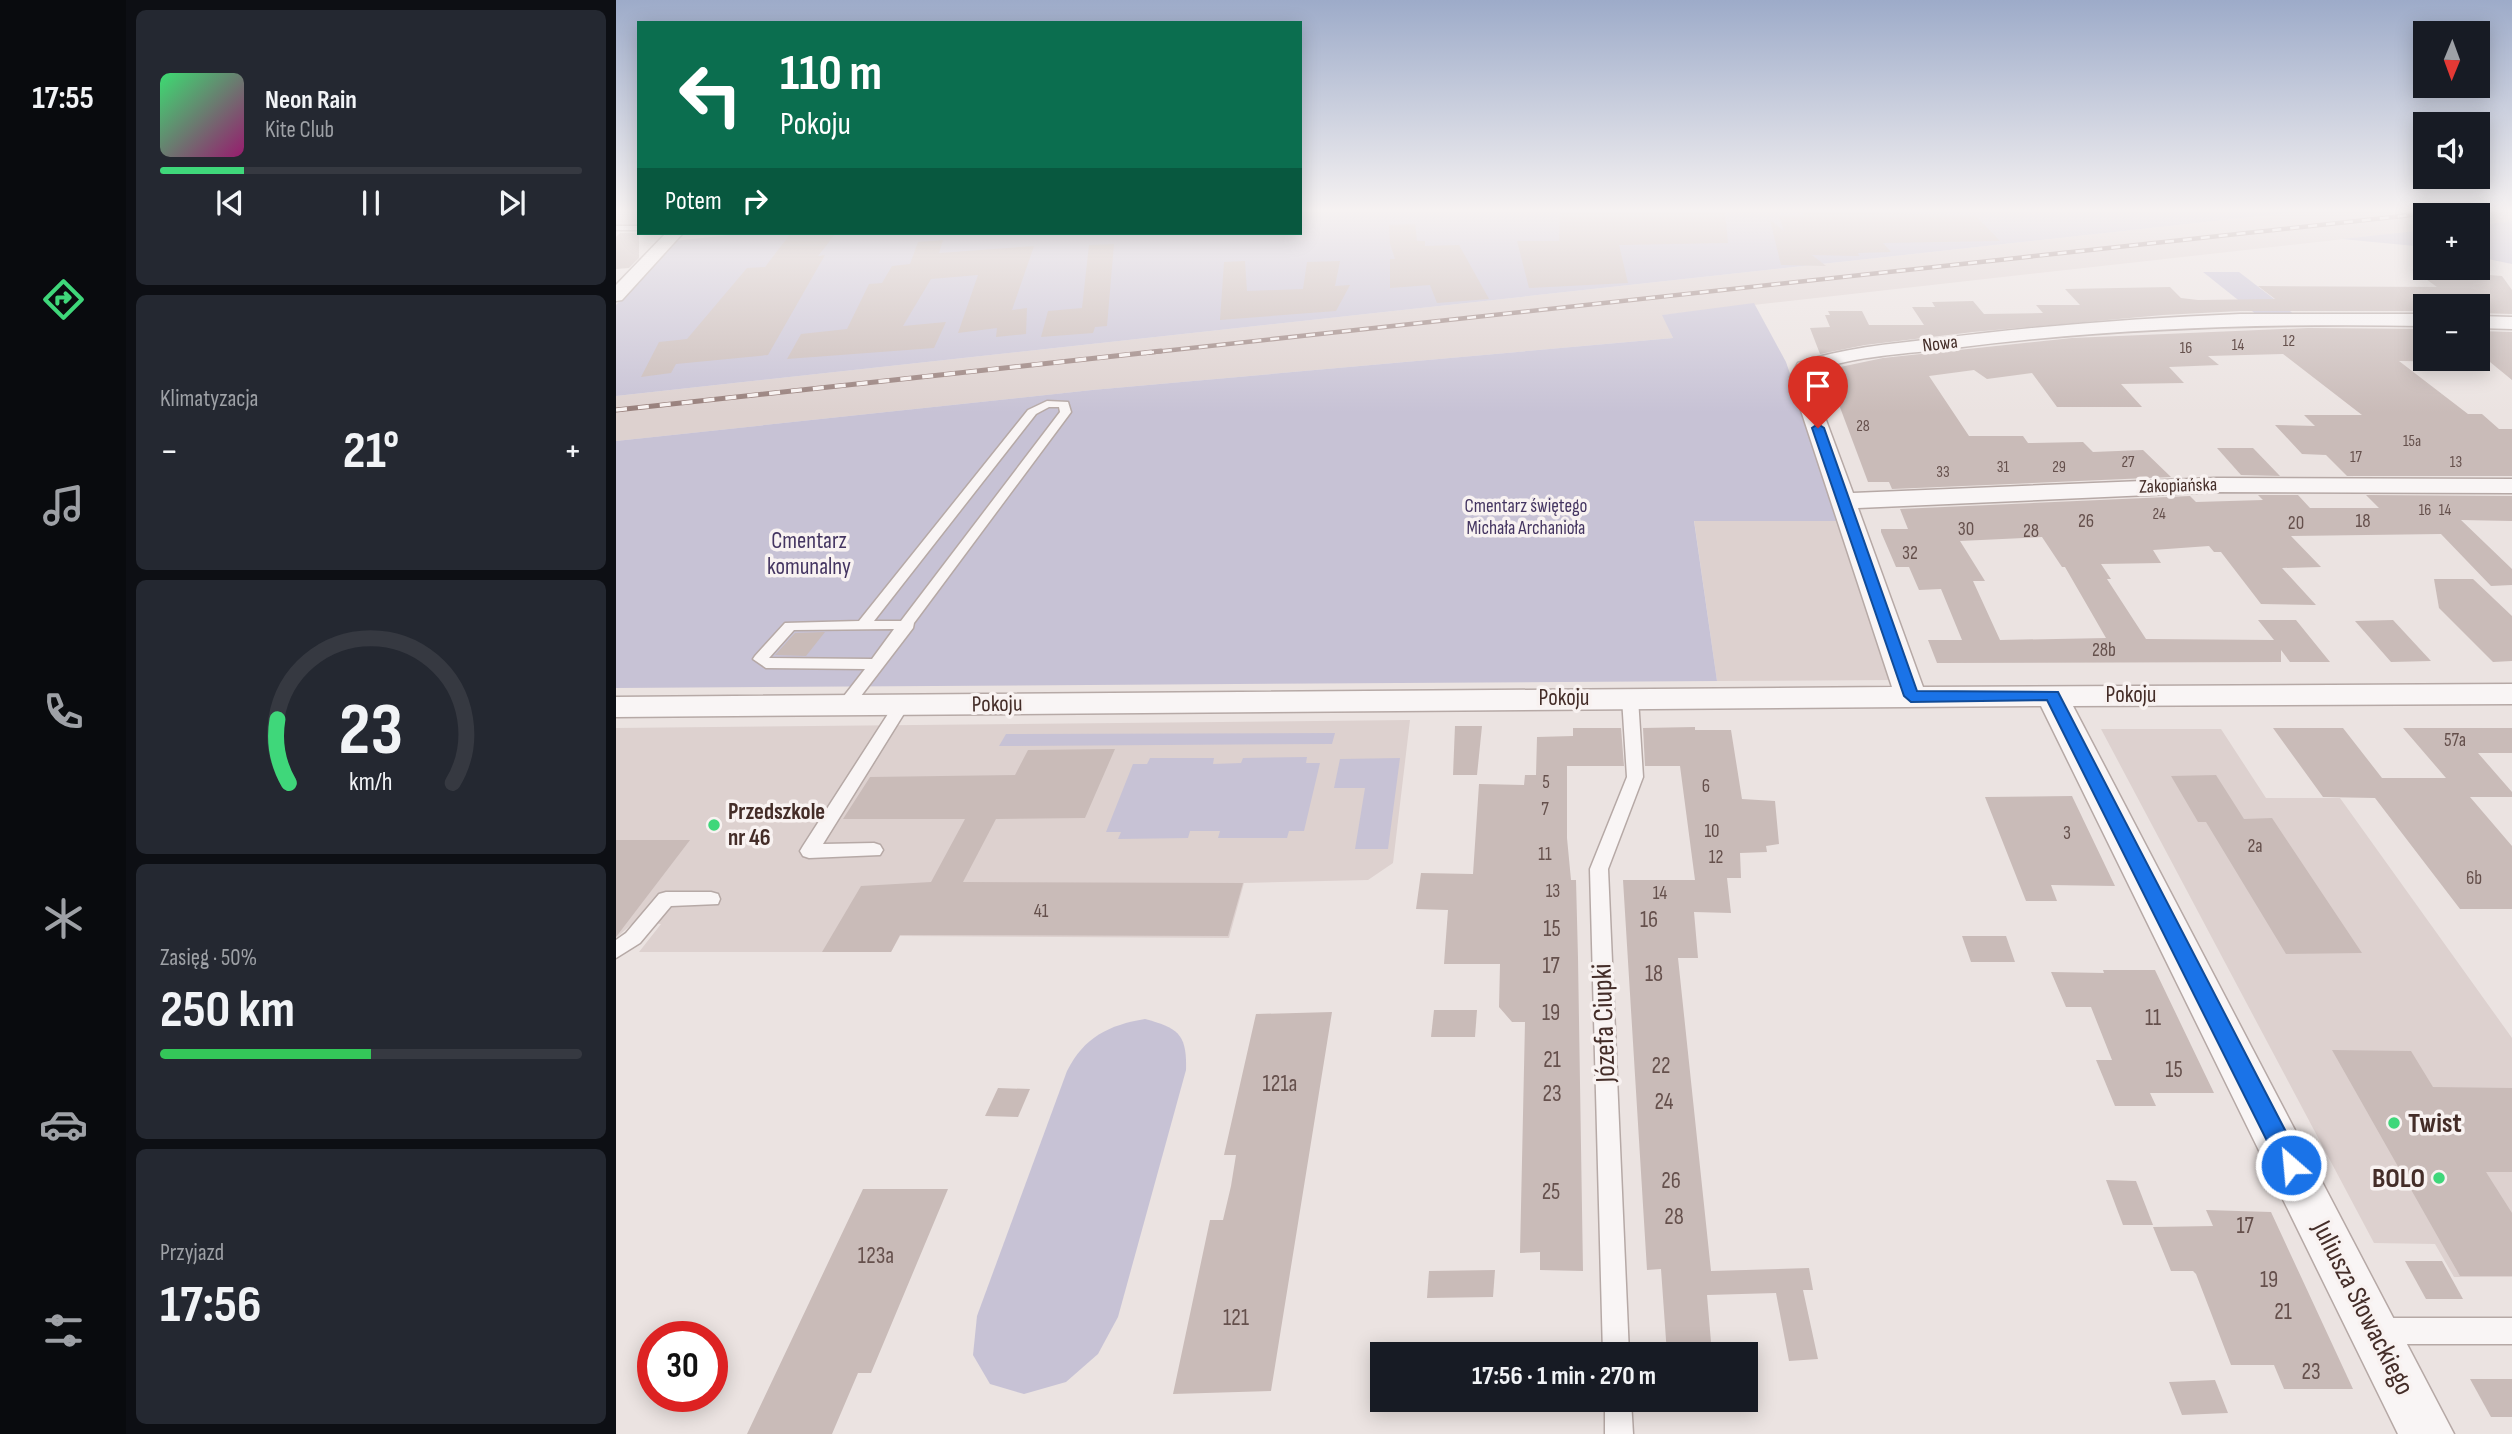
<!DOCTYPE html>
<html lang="pl">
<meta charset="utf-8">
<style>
:root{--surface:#171b24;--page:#242831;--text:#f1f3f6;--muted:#9ea1a6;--line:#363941;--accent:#3fd77a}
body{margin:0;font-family:"Sofia Sans Condensed",sans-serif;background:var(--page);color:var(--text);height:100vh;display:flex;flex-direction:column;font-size:26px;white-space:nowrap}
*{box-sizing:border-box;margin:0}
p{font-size:23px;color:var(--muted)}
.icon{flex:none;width:38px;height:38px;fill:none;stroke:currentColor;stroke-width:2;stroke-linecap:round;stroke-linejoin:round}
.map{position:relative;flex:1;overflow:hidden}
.drawer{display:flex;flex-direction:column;gap:10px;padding:10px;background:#0d0f14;width:490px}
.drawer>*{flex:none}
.top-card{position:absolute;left:21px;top:21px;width:665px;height:214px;border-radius:0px;box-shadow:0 4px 18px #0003;background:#0b6e4f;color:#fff;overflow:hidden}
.needle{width:46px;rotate:181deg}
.fabs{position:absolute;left:1797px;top:21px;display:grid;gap:14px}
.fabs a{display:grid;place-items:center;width:77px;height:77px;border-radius:0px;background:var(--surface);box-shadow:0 4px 18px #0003;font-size:35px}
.speed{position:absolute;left:21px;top:1321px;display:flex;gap:14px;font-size:35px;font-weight:700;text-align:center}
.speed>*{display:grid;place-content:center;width:91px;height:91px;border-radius:50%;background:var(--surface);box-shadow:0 4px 18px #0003;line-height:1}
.speed .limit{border:10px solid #d22;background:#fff;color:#111}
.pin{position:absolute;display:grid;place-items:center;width:60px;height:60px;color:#fff;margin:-72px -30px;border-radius:50% 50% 50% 0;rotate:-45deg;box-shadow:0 0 7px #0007}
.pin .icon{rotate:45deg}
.me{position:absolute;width:77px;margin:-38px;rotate:333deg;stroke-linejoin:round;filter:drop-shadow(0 0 5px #0008)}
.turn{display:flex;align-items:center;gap:24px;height:147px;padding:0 28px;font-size:32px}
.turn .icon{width:91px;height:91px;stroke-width:2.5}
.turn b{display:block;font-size:49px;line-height:60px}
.then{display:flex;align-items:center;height:66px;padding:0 28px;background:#0003;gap:14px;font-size:26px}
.big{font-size:52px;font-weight:700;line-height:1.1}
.drawer .widget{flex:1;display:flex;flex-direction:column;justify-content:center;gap:10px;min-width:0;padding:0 24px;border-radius:10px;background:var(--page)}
.drawer .dial{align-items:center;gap:0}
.dial svg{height:182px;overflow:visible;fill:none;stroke:var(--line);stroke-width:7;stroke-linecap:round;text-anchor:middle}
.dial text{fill:var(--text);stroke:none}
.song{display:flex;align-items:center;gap:21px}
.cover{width:84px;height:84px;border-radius:10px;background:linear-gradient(135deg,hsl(140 70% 55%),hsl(320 70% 35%))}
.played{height:7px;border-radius:4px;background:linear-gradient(90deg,var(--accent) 20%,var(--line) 20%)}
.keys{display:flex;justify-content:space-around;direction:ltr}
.heat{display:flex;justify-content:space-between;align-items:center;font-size:38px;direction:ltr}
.charge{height:10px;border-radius:5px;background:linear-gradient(90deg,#34c759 50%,var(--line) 0)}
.trip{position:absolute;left:754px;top:1342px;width:388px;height:70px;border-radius:0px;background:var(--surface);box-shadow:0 4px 18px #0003;font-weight:700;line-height:70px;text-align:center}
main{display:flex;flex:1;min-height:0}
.tab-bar{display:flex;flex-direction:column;width:126px;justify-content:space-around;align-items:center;background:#090b0e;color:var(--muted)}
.tab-bar .icon{width:49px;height:49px}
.tab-bar .current{color:var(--accent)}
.tab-bar b{font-size:32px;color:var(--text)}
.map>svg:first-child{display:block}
.built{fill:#ddd1cf}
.green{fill:#c7c2d5}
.building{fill:#c9bbb8;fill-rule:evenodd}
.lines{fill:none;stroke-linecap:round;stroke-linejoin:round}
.lane-casing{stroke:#b6a9a6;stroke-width:3}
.street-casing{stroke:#b6a9a6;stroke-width:3}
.lane{fill:#f9f5f5;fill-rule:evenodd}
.street{fill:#f9f5f5;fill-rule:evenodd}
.rail-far1-casing{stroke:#967e7a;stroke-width:4.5}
.rail-casing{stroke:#967e7a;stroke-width:5}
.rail-far1{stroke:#f8f2f1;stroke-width:2.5;stroke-dasharray:9;stroke-linecap:butt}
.rail{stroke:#f8f2f1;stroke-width:3.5;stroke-dasharray:11;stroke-linecap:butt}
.route{fill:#1a73e8;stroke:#114b97;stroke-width:2}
.poi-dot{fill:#3fd77a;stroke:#f8f2f1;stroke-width:2.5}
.labels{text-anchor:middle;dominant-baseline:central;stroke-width:7;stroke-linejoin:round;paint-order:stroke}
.far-number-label{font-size:16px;fill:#65504c}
.far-street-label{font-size:19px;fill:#442d28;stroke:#f8f2f1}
.far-park-label{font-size:19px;fill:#443561;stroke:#f8f2f1}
.number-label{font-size:19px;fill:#65504c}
.park-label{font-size:23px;fill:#443561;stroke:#f8f2f1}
.street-label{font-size:23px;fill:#442d28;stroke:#f8f2f1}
.poi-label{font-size:23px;font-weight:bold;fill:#442d28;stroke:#f8f2f1;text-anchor:start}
.near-number-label{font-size:23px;fill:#65504c}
.near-street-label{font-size:28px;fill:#442d28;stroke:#f8f2f1}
.near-poi-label{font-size:28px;font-weight:bold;fill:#442d28;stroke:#f8f2f1;text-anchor:start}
</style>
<main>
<nav class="tab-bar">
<b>17:55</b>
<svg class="icon current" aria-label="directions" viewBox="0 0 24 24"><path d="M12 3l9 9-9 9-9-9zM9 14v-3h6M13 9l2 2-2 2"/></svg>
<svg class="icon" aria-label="music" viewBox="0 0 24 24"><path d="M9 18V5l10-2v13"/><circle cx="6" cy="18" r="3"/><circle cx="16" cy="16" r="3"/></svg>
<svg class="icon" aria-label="phone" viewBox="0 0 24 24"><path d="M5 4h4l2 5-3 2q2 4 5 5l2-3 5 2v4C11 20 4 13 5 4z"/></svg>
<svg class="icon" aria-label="climate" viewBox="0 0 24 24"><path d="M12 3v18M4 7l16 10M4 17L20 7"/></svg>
<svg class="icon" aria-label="car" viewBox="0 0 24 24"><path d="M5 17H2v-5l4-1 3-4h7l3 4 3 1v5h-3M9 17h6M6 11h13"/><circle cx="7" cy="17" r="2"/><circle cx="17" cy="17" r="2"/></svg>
<svg class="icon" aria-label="filters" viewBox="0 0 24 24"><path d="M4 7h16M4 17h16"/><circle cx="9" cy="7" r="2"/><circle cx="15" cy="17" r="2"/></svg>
</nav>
<section class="drawer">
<div class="widget">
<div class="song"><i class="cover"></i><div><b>Neon Rain</b><p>Kite Club</p></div></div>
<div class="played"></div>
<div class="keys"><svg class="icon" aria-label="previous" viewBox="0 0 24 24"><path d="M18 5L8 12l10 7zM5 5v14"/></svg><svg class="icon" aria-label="pause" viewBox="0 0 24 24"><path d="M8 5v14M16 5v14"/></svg><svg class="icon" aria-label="next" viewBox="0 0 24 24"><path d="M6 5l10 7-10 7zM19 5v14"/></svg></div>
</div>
<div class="widget"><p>Klimatyzacja</p>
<div class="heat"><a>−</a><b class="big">21°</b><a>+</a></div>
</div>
<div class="widget dial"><svg viewBox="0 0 100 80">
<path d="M14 69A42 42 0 1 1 86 69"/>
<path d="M14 69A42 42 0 0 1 9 41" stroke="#3fd77a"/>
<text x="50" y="56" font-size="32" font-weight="700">23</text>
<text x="50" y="72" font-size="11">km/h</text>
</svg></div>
<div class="widget"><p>Zasięg · 50%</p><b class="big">250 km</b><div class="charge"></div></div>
<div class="widget"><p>Przyjazd</p><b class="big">17:56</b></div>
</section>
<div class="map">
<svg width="1896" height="1434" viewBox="0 0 1896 1434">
<rect width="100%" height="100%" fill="#ebe3e1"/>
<g class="built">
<path d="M1681 212H1896V221L1862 225V215H1810L1809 230 1047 315 1057 338 476 390 0 441V396Z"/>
<path d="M1078 520 1224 521 1277 680 1101 681Z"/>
<path d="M794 720 777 863 752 880 628 883 613 938 284 936 275 952H23L45 924 31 923H17L0 938V728Z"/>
<path d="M1485 729H1605L1650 798H1724L1896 1038V1277H1838L1819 1244 1758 1243Z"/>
</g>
<g class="green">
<path d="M684 212H1681L0 396V305L57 241 134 233H684Z"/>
<path d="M1896 221V264L1862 257V225Z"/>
<path d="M1809 230V247L1726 239Z"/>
<path d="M1587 272H1623L1679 315H1641Z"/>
<path d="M1138 303 1170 362 1224 521H1078L1101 681 0 688V441L476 390 1057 338 1046 315Z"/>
<path d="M719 733 716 744 383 746 390 734Z"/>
<path d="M691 757 690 763H704L688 831H673L671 838H602L604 831H574L572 838 502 839 505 832H490L517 764H531L534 758H598L597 764 625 763 627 758Z"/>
<path d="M784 758 772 849H739L749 788H718L724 759Z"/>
<path d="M529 1019C563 1028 571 1035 570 1070L502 1317 482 1354 450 1382 408 1394 374 1384 357 1355 361 1316 451 1071C468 1037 493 1025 529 1019Z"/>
</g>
<g class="building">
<path d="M944 212H1109L1112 243 1003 245 1012 283 913 288 901 241H943Z"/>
<path d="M1186 212 1359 215 1384 241 1267 243 1275 252 1242 253 1243 256 1196 255 1210 266 1165 265 1154 220 1168 231 1163 216H1188Z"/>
<path d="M799 224 801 241H809V246L843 245 873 299 821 303 814 285 774 288V259H779L774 244 773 225Z"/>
<path d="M4 233H23V258L13 268 0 269V237Z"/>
<path d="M175 233H220L202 256 209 255 152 355 60 364 55 373 25 377 43 342 71 339 131 268 149 267Z"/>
<path d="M327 240 323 253 418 246 396 310 411 308 410 334 380 337 381 328 342 333 362 275 315 279 287 326 330 322 318 348 171 359 185 334 231 329 253 284 266 283 276 266 294 264 302 242Z"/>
<path d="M498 244 491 326 479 327 477 333 425 337 432 311 466 308 473 245Z"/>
<path d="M629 261 631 291 687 289 691 262 724 261 719 286 734 285 720 311 604 320 608 262Z"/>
<path d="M1796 269 1886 276 1896 290V314L1862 313V306H1810V311H1624L1547 315 1357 332 1249 345 1204 354 1194 328 1214 327 1209 315H1214L1212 311H1246L1253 325H1308L1296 307H1319L1316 302 1357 301 1368 314 1427 313 1420 305H1464L1449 289 1554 287 1565 298 1582 300 1659 299 1642 286 1821 287Z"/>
<path d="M1692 328 1810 329V359H1862V331L1896 332V380L1874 362 1783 361 1852 414H1866L1883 429H1896V476H1731L1710 455 1686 454 1659 425 1699 426 1688 415H1746L1667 354 1592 356 1603 365 1553 367 1568 383 1505 384 1526 407H1441L1416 373 1371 379 1358 370 1313 376 1353 436H1407L1412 443 1467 442 1477 452 1527 450 1555 477 1276 489 1273 482H1252L1210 370 1267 358 1456 338Z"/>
<path d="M1601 448H1637L1664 476 1625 475Z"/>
<path d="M1642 495H1682L1694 508H1763L1750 495 1896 496V521L1845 520 1896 569V585L1875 586 1825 534 1675 536 1705 567 1666 568 1700 605 1645 604 1605 552H1598L1593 546 1537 550 1545 563 1485 564 1495 579H1491L1530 639 1658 640 1642 620H1680L1714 662H1674L1665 650V662L1321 663 1312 640H1346L1325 589 1303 590 1293 567H1280L1265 532V529H1292L1284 509 1574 496 1580 502 1647 500ZM1426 537 1446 567H1449L1490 638 1384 640 1357 581H1369L1344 541Z"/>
<path d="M1818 579H1857L1896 616V661L1877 662 1823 608Z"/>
<path d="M1777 620 1815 661 1775 662 1739 621Z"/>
<path d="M209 632 190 656 159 655 179 633Z"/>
<path d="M839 726H866L861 775H837Z"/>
<path d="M1079 727V730H1115L1126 799 1159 801 1163 844 1150 846 1151 852 1124 853 1125 878H1111L1115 913 1078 912 1082 958H1062L1095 1271 1193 1268 1197 1290H1187L1202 1359 1173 1361 1160 1293 1091 1295 1096 1354H1051L1045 1269 1031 1270 1007 880H1079L1064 766H1029L1027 728Z"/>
<path d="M957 728H1005L1008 766H951V838L955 880H960L962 958 967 1271 924 1270V1252L904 1253 909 1022H896L883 1007 884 964H828L832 910 800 909 805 873 857 874 863 784 908 785 909 775H920L921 737 957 736Z"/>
<path d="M1657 728H1727L1766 778H1830L1787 728H1896V753H1862L1896 792V797H1854L1896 846V909H1844L1759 798 1707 797Z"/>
<path d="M499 749 469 818 380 819 347 882 627 883 612 936 284 935 275 952H206L245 886 315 882 349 819H227L254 777 399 775 412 750Z"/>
<path d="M1600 775 1628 819 1656 818 1746 953 1670 954 1590 822H1582L1555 776Z"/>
<path d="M1456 796 1499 886 1435 885 1441 901H1410L1369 797Z"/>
<path d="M0 840H74L0 937Z"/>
<path d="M1346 936H1390L1399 962H1355Z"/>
<path d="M1487 970H1539L1598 1093H1534L1540 1106H1499L1480 1060H1496L1475 1007H1450L1435 972 1488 973Z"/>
<path d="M818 1010H861L859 1037H815Z"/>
<path d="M716 1012 655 1391 557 1394 594 1220H607L615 1186 620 1155H608L640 1014Z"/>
<path d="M1716 1050 1795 1051 1817 1087 1896 1088V1172H1870L1896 1213V1276H1844Z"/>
<path d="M382 1088 414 1089 402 1117 369 1116Z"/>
<path d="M1490 1180 1520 1181 1537 1225H1507Z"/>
<path d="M247 1189H332L255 1373H242L216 1434H131Z"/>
<path d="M1590 1210 1655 1212 1737 1389H1668L1658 1365H1615L1580 1274 1577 1271H1555L1537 1227 1597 1226Z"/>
<path d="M1789 1261H1826L1847 1299H1810Z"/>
<path d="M879 1270 877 1297 811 1298 813 1271Z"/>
<path d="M1854 1379H1896V1417H1875Z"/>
<path d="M1599 1380 1612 1413 1566 1415 1553 1382Z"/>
</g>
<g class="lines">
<defs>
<g id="lane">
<rect x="0" y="226" width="23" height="4"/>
<path d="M431 401 452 402 455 412 298 623 297 628 235 709 229 710 221 705 249 669 150 668 137 659 139 656 169 623 243 621 412 410ZM433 407H443L444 412 285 621H258L420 414ZM278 629 256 659 153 658 178 630Z"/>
<path d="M1014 693 1022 698 1027 777 992 869 1013 1354H987L974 869 1011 777 1006 698Z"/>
<path d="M286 699 294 704 207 844 258 843 264 845 267 850 264 855 193 858 187 856 184 851 187 846 281 700Z"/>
<path d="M50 892H95L102 894 104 899 102 904 55 906 24 943 0 958V940L10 933 43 894Z"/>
<path d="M1762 1318H1896V1344H1762L1753 1340 1749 1331 1753 1322Z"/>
<path d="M989 1400H1015L1017 1434H989Z"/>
</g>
<g id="street">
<path d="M50 233H67L6 300 0 301V285Z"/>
<path d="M1624 314H1810V326C1652 323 1495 328 1338 348 1292 354 1242 355 1197 371L1194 377 1237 493 1600 478 1896 479V493L1600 492 1242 508 1307 687 1896 684V704L1457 706 1838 1434H1782L1425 706 0 717V697L1276 687 1174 377 1182 363C1226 348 1273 344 1319 339 1420 326 1522 318 1624 314Z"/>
<path d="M1862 316 1896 317V329L1862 328Z"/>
</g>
</defs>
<use href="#lane" class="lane-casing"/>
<use href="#street" class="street-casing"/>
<use href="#lane" class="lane"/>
<use href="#street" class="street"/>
<defs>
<path id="rail-far1" d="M529 353 1823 212"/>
<path id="rail" d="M0 410 545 351"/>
</defs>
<use href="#rail-far1" class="rail-far1-casing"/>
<use href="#rail" class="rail-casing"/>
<use href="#rail-far1" class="rail-far1"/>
<use href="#rail" class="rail"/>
</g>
<linearGradient id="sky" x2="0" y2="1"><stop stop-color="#9dabc9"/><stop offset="0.51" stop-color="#f6f2f2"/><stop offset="1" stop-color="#f6f2f2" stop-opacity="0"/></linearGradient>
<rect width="1896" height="413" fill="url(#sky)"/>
<path class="route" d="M1202 424 1208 428 1301 691 1442 692 1683 1157 1686 1165 1683 1173 1675 1176 1667 1173 1431 700 1295 702 1288 696 1196 428Z"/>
<g class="poi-dot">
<circle cx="98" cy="825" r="7"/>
<circle cx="1778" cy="1123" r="7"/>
<circle cx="1823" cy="1178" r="7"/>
</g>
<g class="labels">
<g class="far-number-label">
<text x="1673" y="341">12</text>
<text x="1622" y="345">14</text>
<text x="1570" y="348">16</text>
<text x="1247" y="426">28</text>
<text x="1796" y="441">15a</text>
<text x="1740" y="457">17</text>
<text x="1512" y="462">27</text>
<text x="1840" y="462">13</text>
<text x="1387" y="467">31</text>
<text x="1443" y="467">29</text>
<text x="1327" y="472">33</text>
<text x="1809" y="510">16</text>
<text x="1829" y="510">14</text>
<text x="1543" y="514">24</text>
</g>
<g class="far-street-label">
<text transform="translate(1324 344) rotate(-7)">Nowa</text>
<text transform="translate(1562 486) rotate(-2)">Zakopiańska</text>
</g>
<g class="far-park-label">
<text x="910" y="506">Cmentarz świętego<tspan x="910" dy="22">Michała Archanioła</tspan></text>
</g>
<g class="number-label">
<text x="1470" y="521">26</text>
<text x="1747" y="521">18</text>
<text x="1680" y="523">20</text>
<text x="1350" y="529">30</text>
<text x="1415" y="531">28</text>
<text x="1294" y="553">32</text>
<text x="1488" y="650">28b</text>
<text x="1839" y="740">57a</text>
<text x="930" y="782">5</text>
<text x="1090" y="786">6</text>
<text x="929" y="809">7</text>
<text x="1096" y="831">10</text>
<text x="1451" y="833">3</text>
<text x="1639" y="846">2a</text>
<text x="929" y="854">11</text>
<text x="1100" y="857">12</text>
<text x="1858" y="878">6b</text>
<text x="937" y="891">13</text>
<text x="1044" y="893">14</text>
<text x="425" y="911">41</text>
</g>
<g class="park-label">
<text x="193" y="541">Cmentarz<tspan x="193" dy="26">komunalny</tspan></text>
</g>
<g class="street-label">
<text x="1515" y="695">Pokoju</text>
<text x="948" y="698">Pokoju</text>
<text transform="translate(381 704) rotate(-1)">Pokoju</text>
</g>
<g class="poi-label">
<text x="112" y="812">Przedszkole<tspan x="112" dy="26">nr 46</tspan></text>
</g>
<g class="near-number-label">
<text x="1033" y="920">16</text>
<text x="936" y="929">15</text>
<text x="935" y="966">17</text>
<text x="1038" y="974">18</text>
<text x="935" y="1013">19</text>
<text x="1537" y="1018">11</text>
<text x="936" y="1060">21</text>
<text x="1045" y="1066">22</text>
<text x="1558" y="1070">15</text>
<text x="664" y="1084">121a</text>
<text x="936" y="1094">23</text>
<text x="1048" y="1102">24</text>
<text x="1055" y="1181">26</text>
<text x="935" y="1192">25</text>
<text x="1058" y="1217">28</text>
<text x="1629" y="1226">17</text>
<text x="260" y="1256">123a</text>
<text x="1653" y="1280">19</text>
<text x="1667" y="1312">21</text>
<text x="620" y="1318">121</text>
<text x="1695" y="1372">23</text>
</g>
<g class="near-street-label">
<text transform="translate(988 1023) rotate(-92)">Józefa Ciupki</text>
<text transform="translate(1747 1308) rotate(63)">Juliusza Słowackiego</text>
</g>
<g class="near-poi-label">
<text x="1792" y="1123">Twist</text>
<text x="1809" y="1178" text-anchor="end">BOLO</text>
</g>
</g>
</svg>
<div class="fabs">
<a><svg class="needle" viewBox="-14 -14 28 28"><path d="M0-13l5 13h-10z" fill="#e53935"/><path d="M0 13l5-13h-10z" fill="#9ea1a6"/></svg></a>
<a><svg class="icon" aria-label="sound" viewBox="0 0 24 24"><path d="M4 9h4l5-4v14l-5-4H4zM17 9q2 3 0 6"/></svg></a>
<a>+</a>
<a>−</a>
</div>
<div class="speed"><div class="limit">30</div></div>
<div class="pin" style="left:1202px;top:428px;background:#d93025"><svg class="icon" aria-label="arrive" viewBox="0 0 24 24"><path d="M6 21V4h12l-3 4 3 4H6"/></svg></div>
<svg class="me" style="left:1675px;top:1165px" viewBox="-20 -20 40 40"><circle r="17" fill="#1a73e8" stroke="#fff" stroke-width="3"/><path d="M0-11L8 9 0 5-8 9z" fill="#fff"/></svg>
<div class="trip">17:56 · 1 min · 270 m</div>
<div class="top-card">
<div class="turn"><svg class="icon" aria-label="left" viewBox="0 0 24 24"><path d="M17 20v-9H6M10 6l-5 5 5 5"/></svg><div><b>110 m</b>Pokoju</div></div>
<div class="then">Potem<svg class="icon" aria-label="right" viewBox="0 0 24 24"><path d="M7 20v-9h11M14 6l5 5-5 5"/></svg></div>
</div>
</div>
</main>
